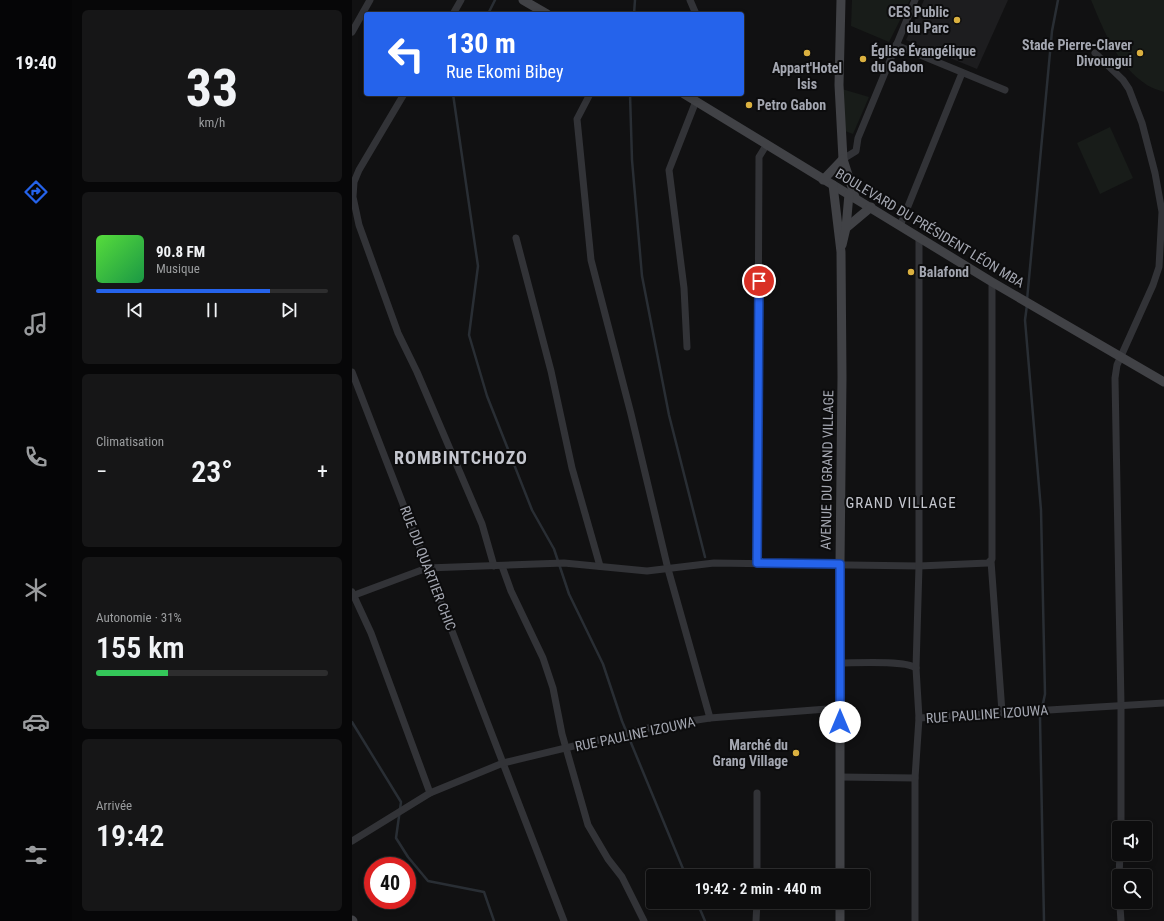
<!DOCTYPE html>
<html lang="fr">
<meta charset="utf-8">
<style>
:root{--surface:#0d0d0e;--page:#161617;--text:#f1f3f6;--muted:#9a9c9e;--line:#2d2d2e;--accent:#2563eb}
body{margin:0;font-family:"Roboto Condensed",sans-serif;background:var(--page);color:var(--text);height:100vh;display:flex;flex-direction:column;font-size:15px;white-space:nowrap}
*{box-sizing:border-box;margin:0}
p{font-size:13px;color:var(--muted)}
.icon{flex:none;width:22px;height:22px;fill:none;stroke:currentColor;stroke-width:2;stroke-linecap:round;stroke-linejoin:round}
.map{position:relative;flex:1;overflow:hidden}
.details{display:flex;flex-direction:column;gap:10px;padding:10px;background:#070708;width:280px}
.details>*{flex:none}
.top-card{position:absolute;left:12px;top:12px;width:380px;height:84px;border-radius:4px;box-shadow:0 2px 6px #0003,0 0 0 1px var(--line);background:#2563eb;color:#fff;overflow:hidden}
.fabs{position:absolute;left:760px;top:821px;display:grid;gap:8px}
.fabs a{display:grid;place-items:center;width:40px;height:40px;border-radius:4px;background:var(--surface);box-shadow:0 2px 6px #0003,0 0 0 1px var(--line);font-size:20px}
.speed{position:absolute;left:12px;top:857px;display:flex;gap:8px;font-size:20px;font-weight:700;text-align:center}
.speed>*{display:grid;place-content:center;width:52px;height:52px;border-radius:50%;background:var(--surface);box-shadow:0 2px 6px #0003,0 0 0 1px var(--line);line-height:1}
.speed .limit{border:6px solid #d22;background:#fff;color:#111}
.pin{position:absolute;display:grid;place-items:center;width:34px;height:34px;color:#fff;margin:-17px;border:2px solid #fff;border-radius:50%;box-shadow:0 1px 4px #0007}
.me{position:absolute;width:44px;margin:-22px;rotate:0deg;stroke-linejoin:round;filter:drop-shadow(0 0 3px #0008)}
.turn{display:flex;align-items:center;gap:14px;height:84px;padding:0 16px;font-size:18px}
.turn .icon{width:52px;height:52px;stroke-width:2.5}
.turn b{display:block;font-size:28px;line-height:34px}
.big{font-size:30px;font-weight:600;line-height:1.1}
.details .card{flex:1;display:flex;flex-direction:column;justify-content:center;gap:6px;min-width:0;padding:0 14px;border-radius:6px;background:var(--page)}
.details .dial{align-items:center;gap:0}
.dial b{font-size:52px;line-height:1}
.song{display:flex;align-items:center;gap:12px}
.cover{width:48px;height:48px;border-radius:6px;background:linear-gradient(135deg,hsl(110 70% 55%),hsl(140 70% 35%))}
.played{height:4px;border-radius:2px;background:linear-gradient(90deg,var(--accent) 75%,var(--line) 75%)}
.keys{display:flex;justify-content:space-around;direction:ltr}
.heat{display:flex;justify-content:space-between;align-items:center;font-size:22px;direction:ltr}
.charge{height:6px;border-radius:3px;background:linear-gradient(90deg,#34c759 31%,var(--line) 0)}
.trip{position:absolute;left:294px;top:869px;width:224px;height:40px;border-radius:4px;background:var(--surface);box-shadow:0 2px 6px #0003,0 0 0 1px var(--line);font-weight:600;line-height:40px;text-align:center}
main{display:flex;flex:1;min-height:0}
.dock{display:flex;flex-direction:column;width:72px;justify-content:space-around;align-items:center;background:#050506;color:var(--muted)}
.dock .icon{width:28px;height:28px}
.dock .selected{color:var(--accent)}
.dock b{font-size:18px;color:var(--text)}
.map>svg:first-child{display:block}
.built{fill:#1d1d1f}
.green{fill:#181c19}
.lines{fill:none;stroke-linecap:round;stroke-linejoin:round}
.stream{stroke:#292e34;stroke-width:2.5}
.street{stroke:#323337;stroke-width:7}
.secondary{stroke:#414246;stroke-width:9}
.route-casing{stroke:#184099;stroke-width:10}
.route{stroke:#2563eb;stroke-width:7}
.poi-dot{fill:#dbb140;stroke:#0c0c0d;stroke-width:1.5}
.labels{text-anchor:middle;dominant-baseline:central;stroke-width:4;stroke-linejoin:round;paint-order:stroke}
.poi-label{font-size:14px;font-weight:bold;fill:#a4a7b1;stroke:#0c0c0d;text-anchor:end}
.street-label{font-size:14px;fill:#a4a7b1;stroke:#0c0c0d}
.neighbourhood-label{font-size:15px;letter-spacing:1px;fill:#c4c6ce;stroke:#0c0c0d}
.district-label{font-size:18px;font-weight:bold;letter-spacing:1px;fill:#c4c6ce;stroke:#0c0c0d}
</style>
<main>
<nav class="dock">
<b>19:40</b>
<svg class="icon selected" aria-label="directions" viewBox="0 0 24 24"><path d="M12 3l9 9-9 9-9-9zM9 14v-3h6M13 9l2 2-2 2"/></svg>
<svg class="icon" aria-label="music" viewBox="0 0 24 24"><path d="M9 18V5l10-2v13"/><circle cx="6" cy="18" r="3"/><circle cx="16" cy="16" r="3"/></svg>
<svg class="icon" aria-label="phone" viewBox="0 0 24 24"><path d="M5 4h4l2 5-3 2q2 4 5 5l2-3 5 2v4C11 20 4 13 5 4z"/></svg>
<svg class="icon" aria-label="climate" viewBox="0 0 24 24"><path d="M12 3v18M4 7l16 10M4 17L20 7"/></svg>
<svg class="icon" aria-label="car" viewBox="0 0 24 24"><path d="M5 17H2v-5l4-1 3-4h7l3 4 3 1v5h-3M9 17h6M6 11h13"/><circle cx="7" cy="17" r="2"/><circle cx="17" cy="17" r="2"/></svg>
<svg class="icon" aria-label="filters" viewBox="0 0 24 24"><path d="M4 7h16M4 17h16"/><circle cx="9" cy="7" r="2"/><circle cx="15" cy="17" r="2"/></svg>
</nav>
<section class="details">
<div class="card dial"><b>33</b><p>km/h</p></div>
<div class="card">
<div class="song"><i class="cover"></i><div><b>90.8 FM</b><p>Musique</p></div></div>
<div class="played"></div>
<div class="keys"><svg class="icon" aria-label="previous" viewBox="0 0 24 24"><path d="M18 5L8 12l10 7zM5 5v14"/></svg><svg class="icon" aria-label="pause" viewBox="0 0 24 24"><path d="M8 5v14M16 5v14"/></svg><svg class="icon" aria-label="next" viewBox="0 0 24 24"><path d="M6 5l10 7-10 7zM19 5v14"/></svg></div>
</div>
<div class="card"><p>Climatisation</p>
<div class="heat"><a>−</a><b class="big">23°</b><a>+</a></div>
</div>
<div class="card"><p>Autonomie · 31%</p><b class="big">155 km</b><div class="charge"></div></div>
<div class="card"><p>Arrivée</p><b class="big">19:42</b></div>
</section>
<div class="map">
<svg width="812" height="921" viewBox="0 0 812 921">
<rect width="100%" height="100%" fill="#111112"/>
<path class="built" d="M572 0H656L625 69 554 40Z"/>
<g class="green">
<path d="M500 0H558L537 42 499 26Z"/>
<path d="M739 0H812V92C807 90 799 88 795 85 765 65 752 31 739 0Z"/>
<path d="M490 89 517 97 501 134 490 130Z"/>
<path d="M758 127 781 178 748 194 725 143Z"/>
</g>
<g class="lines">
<g class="stream">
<path d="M136 14 143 0"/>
<path d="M282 14 283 0"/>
<path d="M101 94 126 266 117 335 135 396 180 510 202 549 217 594 251 664 270 721 334 876"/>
<path d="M278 94 280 160 290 276 317 415 353 557"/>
<path d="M675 300 700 31 706 0"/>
<path d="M675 305 673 320 689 510 693 694 688 718 692 921"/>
<path d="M0 722 49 802 44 838 56 857 76 881 132 892 142 921"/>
<path d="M345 902 353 921"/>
</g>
<g class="street">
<path d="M338 0 344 14"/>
<path d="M101 14 109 0"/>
<path d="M0 32 18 0"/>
<path d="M544 45 653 90"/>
<path d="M743 53 771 80 777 89 790 123 803 173 810 212 807 267 801 285 765 365 763 378 769 705V828"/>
<path d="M52 94 7 170 2 182 1 197 7 225 46 333 65 372 130 524 142 566"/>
<path d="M238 94 225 119 239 260 279 414 316 569 358 718"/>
<path d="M491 159 504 151 506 138 563 0"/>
<path d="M548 226 610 73"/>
<path d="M164 238 199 371 220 468 248 566"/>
<path d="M335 347 332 288 317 170 344 101"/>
<path d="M0 372 212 921"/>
<path d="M639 561 650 712"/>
<path d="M405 563 407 157 415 144"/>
<path d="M150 566 159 591 191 658 201 688 210 734 236 825 256 859 270 877 292 921"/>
<path d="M0 592 19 633 78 793"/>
<path d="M0 596 75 568 212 563 295 571 362 563 567 566 636 563 640 559V282"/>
<path d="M488 663C504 663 553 660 564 668"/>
<path d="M567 718 812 703"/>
<path d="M488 777 563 778"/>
<path d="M0 841 78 793 151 763 305 726 358 718 488 708"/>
<path d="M405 876V793"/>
<path d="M767 876 768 854"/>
<path d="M767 892 769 921"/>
<path d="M404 921 405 902"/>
<path d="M563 921V778L567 718 564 668 567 566V238"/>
</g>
<g class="secondary">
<path d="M171 0 195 14"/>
<path d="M489 0 487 85 491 159 503 197"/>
<path d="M332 94 640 282 812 382"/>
<path d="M471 180 491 159"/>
<path d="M481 185 489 252 490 377 488 564V876"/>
<path d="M494 228 519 207"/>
<path d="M490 245 494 228 497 194"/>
<path d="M488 902V921"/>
<path d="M0 920 1 921"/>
</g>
</g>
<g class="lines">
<defs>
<path id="route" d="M407 281 405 563 488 564V722"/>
</defs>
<use href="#route" class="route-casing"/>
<use href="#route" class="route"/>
</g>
<g class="poi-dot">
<circle cx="605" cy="20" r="4"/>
<circle cx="455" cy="53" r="4"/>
<circle cx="788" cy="53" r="4"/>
<circle cx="511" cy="59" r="4"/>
<circle cx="397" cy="105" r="4"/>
<circle cx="559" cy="272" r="4"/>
<circle cx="444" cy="753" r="4"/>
</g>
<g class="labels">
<g class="poi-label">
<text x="597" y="12">CES Public<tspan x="597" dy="16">du Parc</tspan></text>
<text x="780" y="45">Stade Pierre-Claver<tspan x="780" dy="16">Divoungui</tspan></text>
<text x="519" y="51" text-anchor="start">Église Évangélique<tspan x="519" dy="16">du Gabon</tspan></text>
<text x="455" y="68" text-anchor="middle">Appart'Hotel<tspan x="455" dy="16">Isis</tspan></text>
<text x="405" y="105" text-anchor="start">Petro Gabon</text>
<text x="567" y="272" text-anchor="start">Balafond</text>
<text x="436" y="745">Marché du<tspan x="436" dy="16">Grang Village</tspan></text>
</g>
<g class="street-label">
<text transform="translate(578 228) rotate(31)">BOULEVARD DU PRÉSIDENT LÉON MBA</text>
<text transform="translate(475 470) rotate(-89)">AVENUE DU GRAND VILLAGE</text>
<text transform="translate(76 568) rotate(69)">RUE DU QUARTIER CHIC</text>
<text transform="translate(635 714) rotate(-4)">RUE PAULINE IZOUWA</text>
<text transform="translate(283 734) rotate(-12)">RUE PAULINE IZOUWA</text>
</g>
<g class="neighbourhood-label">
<text x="549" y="503">GRAND VILLAGE</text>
</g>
<g class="district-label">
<text x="109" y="457">ROMBINTCHOZO</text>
</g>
</g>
</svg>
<div class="fabs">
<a><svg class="icon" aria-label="sound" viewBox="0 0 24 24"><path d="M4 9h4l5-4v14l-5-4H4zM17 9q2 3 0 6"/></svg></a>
<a><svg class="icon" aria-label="search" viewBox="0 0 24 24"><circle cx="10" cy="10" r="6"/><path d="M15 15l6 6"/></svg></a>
</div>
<div class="speed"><div class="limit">40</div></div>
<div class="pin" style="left:407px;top:281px;background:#d93025"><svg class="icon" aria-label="arrive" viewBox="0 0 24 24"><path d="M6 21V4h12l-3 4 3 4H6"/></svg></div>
<svg class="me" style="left:488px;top:722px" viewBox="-20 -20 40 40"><circle r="19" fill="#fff"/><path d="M0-13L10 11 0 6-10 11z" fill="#2563eb"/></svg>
<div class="trip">19:42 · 2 min · 440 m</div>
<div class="top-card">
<div class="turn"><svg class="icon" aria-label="left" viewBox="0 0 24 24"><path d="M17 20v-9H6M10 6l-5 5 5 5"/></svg><div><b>130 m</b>Rue Ekomi Bibey</div></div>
</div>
</div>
</main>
